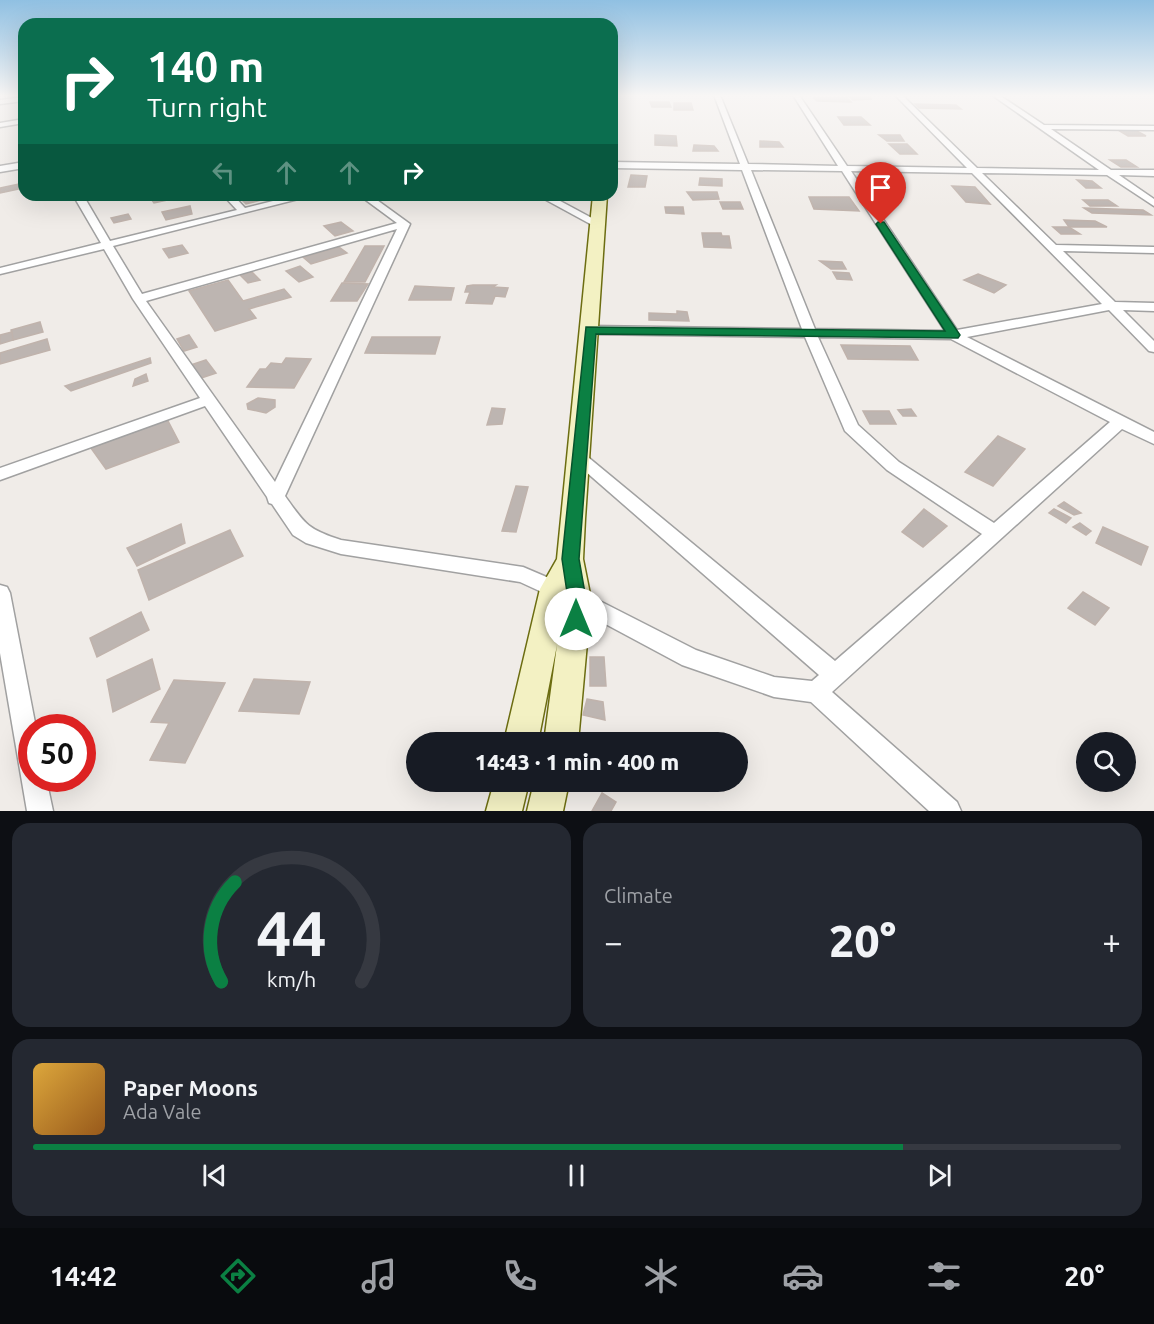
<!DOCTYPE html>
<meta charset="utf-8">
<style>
:root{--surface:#171b24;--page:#242831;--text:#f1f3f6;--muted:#9ea1a6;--line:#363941;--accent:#0b8043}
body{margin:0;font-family:Ubuntu,sans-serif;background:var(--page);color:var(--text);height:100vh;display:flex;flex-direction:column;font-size:22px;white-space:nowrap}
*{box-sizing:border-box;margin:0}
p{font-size:20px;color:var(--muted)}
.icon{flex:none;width:33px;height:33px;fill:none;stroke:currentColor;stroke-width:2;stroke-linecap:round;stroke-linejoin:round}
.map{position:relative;height:811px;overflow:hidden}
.panel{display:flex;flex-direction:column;gap:12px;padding:12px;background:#0d0f14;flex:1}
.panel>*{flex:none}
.top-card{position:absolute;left:18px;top:18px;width:600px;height:183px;border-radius:18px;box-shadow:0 6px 24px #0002;background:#0b6e4f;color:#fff;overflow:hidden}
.controls{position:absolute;left:1076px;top:732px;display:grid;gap:12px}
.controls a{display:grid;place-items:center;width:60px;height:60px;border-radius:50%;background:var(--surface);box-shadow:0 6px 24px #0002;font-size:30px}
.speed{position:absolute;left:18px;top:714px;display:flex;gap:12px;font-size:30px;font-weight:700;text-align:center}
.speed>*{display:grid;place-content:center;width:78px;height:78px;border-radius:50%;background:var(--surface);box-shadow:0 6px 24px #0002;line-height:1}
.speed .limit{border:9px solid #d22;background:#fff;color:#111}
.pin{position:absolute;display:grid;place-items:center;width:51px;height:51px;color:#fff;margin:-62px -26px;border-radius:50% 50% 50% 0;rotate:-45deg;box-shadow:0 0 6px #0007}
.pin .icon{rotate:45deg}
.me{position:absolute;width:66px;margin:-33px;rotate:0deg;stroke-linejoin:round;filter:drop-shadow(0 0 4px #0008)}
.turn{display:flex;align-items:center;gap:21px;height:126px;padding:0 30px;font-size:27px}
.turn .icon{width:78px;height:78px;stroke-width:2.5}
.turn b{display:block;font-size:42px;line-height:51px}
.lanes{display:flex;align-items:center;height:57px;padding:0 30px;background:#0003;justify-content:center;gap:30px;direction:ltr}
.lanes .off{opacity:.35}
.big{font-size:45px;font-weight:800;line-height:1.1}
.panel .card{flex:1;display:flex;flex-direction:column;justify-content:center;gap:9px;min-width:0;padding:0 21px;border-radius:18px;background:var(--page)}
.panel .dial{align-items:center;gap:0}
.dial svg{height:156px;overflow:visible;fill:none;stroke:var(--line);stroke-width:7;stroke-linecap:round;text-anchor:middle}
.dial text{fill:var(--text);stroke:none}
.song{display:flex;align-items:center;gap:18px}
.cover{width:72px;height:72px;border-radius:9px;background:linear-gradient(135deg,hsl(40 70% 55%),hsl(30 70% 35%))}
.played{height:6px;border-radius:3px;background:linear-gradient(90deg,var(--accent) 80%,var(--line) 80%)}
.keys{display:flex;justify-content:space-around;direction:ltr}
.heat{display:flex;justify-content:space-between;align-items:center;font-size:33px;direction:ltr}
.panel .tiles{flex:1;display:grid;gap:12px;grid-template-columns:1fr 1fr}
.card:last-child{grid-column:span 2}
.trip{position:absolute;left:406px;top:732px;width:342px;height:60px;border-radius:30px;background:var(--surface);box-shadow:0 6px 24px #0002;font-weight:800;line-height:60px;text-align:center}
.menu{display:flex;height:96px;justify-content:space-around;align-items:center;background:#090b0e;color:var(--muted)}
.menu .icon{width:42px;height:42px}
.menu .current{color:var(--accent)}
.menu b{font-size:27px;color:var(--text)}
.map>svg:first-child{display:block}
.building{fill:#bdb5b1;stroke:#c0b3ac;stroke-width:1.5}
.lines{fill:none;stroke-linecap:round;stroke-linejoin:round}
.minor-casing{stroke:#a1a1a1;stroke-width:3}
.secondary-casing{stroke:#6c6d11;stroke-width:3}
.minor{fill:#fff;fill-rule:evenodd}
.secondary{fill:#f3f1c3;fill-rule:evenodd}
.route{fill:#0b8043;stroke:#07532c;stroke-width:1.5}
</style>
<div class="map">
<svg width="1154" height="811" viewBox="0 0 1154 811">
<rect width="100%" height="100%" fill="#f0ece8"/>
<g class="building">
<path d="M848 95H863L872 99 853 100Z"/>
<path d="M814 98H847L851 102 817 101Z"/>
<path d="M650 102H669L671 107H652Z"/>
<path d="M674 103H691L693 110H674Z"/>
<path d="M915 104 956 105 961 109 919 108Z"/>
<path d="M838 117H861L870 125H844Z"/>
<path d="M1118 130H1135L1146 136H1128Z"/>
<path d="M655 135 676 136 677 146 655 145Z"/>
<path d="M879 135H900L904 141H887Z"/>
<path d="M760 141 779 142 783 147H760Z"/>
<path d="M889 144H907L917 154H900Z"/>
<path d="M694 145 714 146 718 151H693Z"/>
<path d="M1110 160H1126L1137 167H1121Z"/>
<path d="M631 175 647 176 645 187H628Z"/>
<path d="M700 178 722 179V186L699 185Z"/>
<path d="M1077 180 1092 181 1101 188H1086Z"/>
<path d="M24 183V188L0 193V188Z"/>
<path d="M952 186 975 187 990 204 966 202Z"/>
<path d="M687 192H717L719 199 693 200Z"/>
<path d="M148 195H175L177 198 154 203Z"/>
<path d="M237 195H280L246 204Z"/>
<path d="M809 197H849L859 211 814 209Z"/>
<path d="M1083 200H1108L1117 206H1090Z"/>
<path d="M720 202H740L743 209H723Z"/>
<path d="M190 206 192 214 166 220 162 212Z"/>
<path d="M665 207H683L684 214 666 213Z"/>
<path d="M1084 208 1143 210 1151 215 1092 213Z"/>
<path d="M128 214 131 219 114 223 111 218Z"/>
<path d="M1064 220 1095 221 1107 227H1069Z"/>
<path d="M341 222 353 231 335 236 324 226Z"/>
<path d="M1053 227H1069L1080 234H1061Z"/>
<path d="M702 233H721L722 236H729L731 248 704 247Z"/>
<path d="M182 245 188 253 169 258 163 249Z"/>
<path d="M365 246H384L365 282H344Z"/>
<path d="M339 247 347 253 311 264 303 257Z"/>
<path d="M820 261 842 262 846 269H831Z"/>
<path d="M300 266 313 277 299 282 286 271Z"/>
<path d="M252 272 260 280 248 283 240 275Z"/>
<path d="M833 272 849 273 852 280 837 279Z"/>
<path d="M978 274 1006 285 994 293 964 280Z"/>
<path d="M228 280 243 301 284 289 291 297 249 309 256 318 215 331 189 291Z"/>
<path d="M342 283 368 284 357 301H331Z"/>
<path d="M473 285H496L493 287 508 288 505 297 495 296 492 304 466 303 470 292H465L467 286Z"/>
<path d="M415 286 454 288 451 300H409Z"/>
<path d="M677 311 687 312 689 321 649 320V313L677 314Z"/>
<path d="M40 322 43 332 13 340 11 330Z"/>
<path d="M12 332 13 340 0 344V335Z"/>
<path d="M189 335 197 347 184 351 177 339Z"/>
<path d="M372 337H440L435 354 365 353Z"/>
<path d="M47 339 50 350 0 364V353Z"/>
<path d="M841 345 910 346 918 360 848 359Z"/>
<path d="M150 358 151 363 71 391 65 386Z"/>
<path d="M286 358 311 359 294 388 247 387 260 369H266L271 363 282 364Z"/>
<path d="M206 360 216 373 201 378 191 365Z"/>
<path d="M146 374 148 381 133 386 135 379Z"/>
<path d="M258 398 275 400V407L266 413 248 409 247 404Z"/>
<path d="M492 408 505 409 502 424 487 425Z"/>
<path d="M911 409 916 416H903L898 410Z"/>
<path d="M863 411H889L896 424H870Z"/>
<path d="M167 419 179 442 106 469 91 448Z"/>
<path d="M998 436 1025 449 993 486 965 472Z"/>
<path d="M516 486 528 487 516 532 502 531Z"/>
<path d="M1064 502 1081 513 1074 515 1058 506Z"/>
<path d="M924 509 947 526 923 547 902 532Z"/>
<path d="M1054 509 1071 518 1066 523 1049 513Z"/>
<path d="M1080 523 1091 531 1086 535 1073 527Z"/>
<path d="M181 524 185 543 137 566 127 548Z"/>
<path d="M1103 527 1148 547 1141 565 1096 543Z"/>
<path d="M230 530 243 556 149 600 138 570Z"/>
<path d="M1083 592 1109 608 1095 625 1068 608Z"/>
<path d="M141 612 149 630 97 657 90 638Z"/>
<path d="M590 657H604L606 686H590Z"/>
<path d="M152 659 160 689 113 712 107 680Z"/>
<path d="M254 679 310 682 299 714 239 711Z"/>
<path d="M174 680 225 683 185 763 150 760 169 723 151 722Z"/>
<path d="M587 699 603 702 605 720 583 715Z"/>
<path d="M602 793 616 802 611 811H592Z"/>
</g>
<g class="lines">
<defs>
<g id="minor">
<path d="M714 95H720L748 164 838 166 793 95H799L847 166 967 168 895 95H902L977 168 1099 170 992 95H999L1044 125 1154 126V130L1051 129 1111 170H1154V176L1119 175 1154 199V206L1107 175 982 173 1056 245 1154 247V253L1063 251 1115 302 1154 303V311L1123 310 1154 341V352L1149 351 1109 310 967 337 1154 432V444L1122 429 832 692 957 802 961 811H929L811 702 774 697 682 665 570 605 520 582 341 554 306 543 293 535 272 504 269 503 267 497 205 406 0 480V468L200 398 133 299 104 249 0 274V268L101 243 73 195H83L110 241 237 210 223 195H233L245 208 297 195H314L113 246 142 294 397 223 359 195H370L410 224 285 496C305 524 307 529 341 540L523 567 584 593 696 650 774 677 812 681 819 675 569 457 571 453H583L835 661 982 534 887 470 845 431 805 337 590 334 584 330 590 326 802 329 742 170 612 168V162L740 164ZM751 170 842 171 945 331 815 329ZM851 171 972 173 1102 304 957 330ZM397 229 275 482 146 301ZM818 337 951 339 1110 422 994 523 899 462 858 425Z"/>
<path d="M24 97V101L0 104V100Z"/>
<path d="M24 119V123L0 127V123Z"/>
<path d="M24 162V168L0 172V166Z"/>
<path d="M537 195H549L603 224 594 226Z"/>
<path d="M0 585 7 587 10 593 36 728H32V778H46L53 811H27L0 653Z"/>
</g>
<g id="secondary">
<path d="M593 195H607L585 519 583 559 591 599 578 742H544L557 645 538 742H504L540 589 557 559Z"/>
<path d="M494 782H529L522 811H486Z"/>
<path d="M534 782H569L563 811H527Z"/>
</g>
</defs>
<use href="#minor" class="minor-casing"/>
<use href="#secondary" class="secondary-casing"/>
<use href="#minor" class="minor"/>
<use href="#secondary" class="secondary"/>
</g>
<linearGradient id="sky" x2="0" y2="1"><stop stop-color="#90c0e2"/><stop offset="0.46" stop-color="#f8f6f5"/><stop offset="1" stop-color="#f8f6f5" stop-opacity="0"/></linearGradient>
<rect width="1154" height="208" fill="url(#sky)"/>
<path class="route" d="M878 222H884L960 335 958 338 596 334 579 559 586 599 582 624 576 627 569 624 566 619 568 599 562 559 586 327 945 331 876 224Z"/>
</svg>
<div class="controls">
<a><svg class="icon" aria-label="search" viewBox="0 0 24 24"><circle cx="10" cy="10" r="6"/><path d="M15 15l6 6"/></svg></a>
</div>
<div class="speed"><div class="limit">50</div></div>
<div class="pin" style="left:881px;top:224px;background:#d93025"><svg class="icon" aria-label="arrive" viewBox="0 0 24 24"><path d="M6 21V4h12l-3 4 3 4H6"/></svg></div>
<svg class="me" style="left:576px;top:619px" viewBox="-20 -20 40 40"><circle r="19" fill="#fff"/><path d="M0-13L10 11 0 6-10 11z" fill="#0b8043"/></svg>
<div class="trip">14:43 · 1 min · 400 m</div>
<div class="top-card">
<div class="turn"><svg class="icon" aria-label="right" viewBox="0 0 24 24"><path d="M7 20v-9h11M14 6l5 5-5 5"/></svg><div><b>140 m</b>Turn right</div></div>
<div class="lanes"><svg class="icon off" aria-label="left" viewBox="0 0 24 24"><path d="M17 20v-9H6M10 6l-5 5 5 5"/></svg><svg class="icon off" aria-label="ahead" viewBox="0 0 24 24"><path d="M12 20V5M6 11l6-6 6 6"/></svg><svg class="icon off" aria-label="ahead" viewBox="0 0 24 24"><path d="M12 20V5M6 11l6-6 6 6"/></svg><svg class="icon" aria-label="right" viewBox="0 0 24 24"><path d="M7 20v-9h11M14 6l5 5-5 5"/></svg></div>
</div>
</div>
<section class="panel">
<div class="tiles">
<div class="card dial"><svg viewBox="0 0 100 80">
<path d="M14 69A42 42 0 1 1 86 69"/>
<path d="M14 69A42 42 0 0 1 21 18" stroke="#0b8043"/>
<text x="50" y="56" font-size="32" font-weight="700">44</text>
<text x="50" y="72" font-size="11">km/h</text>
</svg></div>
<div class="card"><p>Climate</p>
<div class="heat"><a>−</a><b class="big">20°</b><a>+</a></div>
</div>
<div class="card">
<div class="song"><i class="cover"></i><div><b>Paper Moons</b><p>Ada Vale</p></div></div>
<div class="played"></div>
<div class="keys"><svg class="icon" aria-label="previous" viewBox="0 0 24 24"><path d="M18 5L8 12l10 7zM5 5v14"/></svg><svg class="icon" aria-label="pause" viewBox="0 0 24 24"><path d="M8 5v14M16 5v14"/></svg><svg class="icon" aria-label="next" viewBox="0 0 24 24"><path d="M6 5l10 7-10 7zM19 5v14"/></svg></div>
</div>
</div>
</section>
<nav class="menu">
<b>14:42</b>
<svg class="icon current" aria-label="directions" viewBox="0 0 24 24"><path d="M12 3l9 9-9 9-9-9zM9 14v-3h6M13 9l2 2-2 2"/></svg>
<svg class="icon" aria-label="music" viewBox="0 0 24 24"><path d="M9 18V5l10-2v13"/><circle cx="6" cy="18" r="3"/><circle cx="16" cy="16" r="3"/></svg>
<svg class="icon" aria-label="phone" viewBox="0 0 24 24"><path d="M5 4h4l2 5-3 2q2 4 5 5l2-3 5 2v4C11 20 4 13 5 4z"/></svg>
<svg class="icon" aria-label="climate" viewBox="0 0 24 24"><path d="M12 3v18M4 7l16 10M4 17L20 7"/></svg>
<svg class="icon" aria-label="car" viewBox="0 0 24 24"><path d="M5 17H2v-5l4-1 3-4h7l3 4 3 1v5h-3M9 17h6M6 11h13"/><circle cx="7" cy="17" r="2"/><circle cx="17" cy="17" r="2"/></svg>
<svg class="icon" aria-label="filters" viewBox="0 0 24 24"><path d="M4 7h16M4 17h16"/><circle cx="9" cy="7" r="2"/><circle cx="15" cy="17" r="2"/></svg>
<b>20°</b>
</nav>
